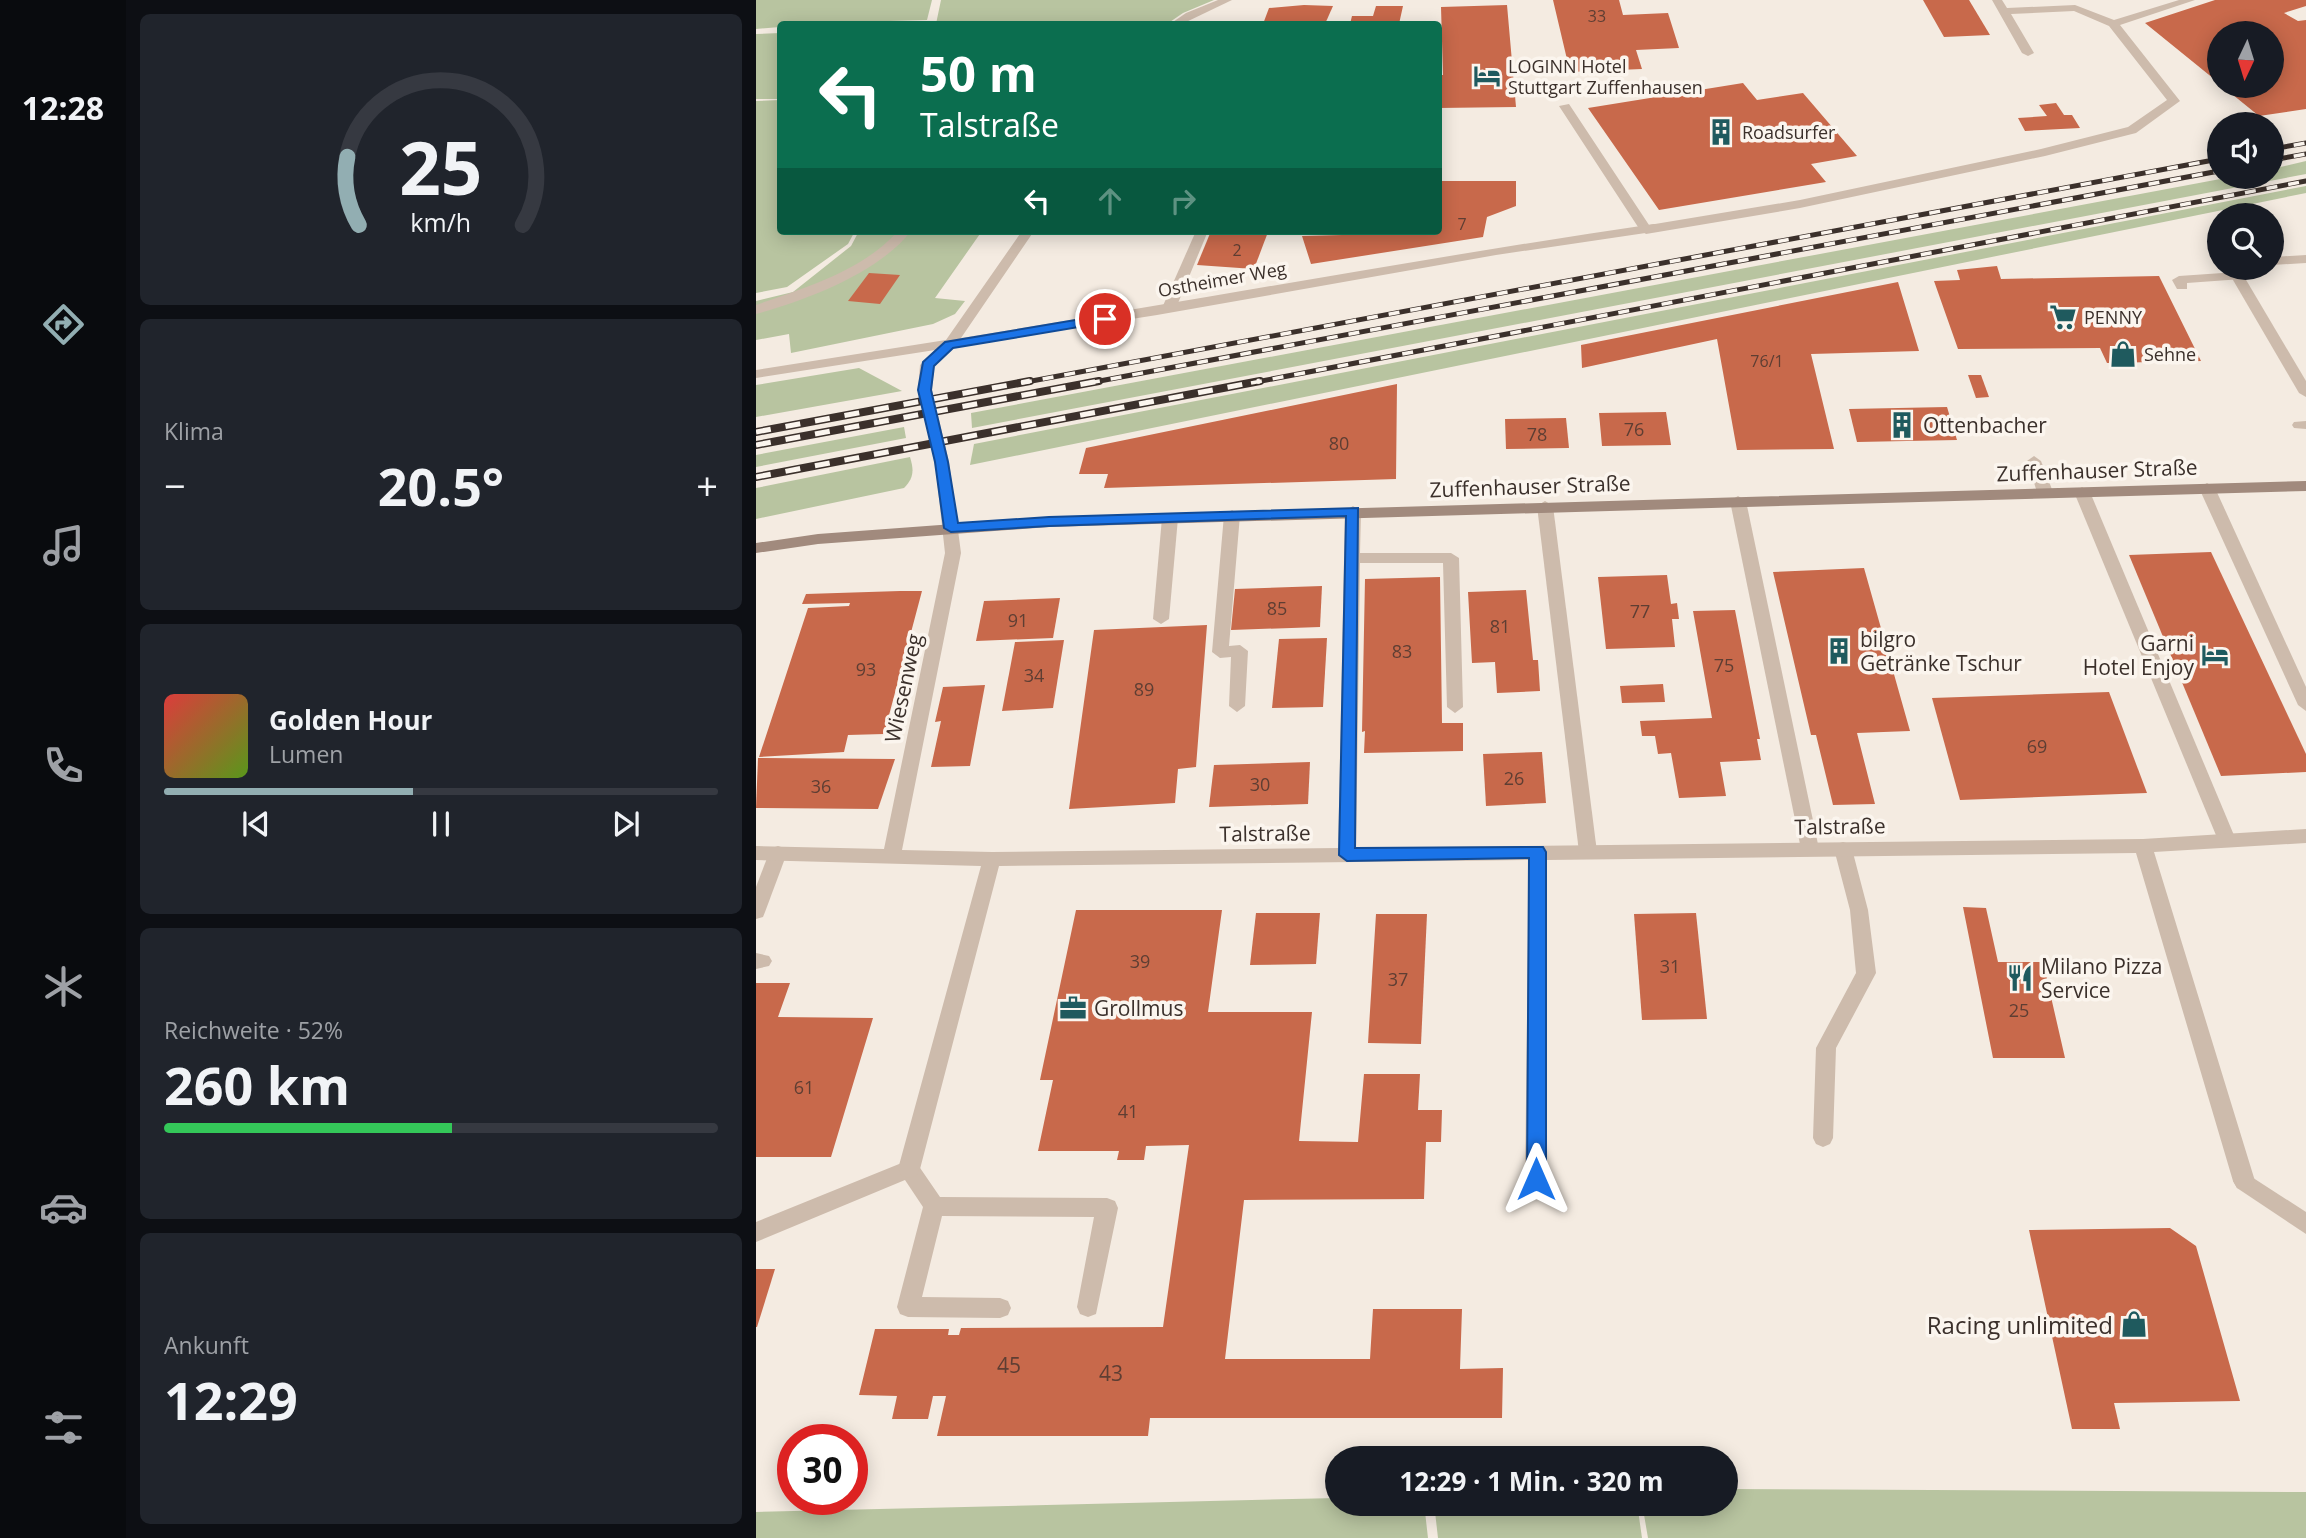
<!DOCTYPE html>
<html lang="de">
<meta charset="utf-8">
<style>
:root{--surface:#171b24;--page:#20242c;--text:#f1f3f6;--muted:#9ea1a6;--line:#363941;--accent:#92aeb2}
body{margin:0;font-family:"Open Sans",sans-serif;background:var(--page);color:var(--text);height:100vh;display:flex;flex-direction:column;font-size:26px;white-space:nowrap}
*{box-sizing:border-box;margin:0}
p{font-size:23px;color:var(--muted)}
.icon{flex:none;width:38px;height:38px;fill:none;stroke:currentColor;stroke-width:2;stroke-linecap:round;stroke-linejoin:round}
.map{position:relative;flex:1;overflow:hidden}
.sheet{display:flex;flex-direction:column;gap:14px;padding:14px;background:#0d0f14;width:630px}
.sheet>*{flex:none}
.guide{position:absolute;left:21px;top:21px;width:665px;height:214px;border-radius:7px;box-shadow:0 4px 18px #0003;background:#0b6e4f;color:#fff;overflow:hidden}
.needle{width:46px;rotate:184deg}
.controls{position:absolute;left:1451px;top:21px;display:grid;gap:14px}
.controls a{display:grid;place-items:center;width:77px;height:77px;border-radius:50%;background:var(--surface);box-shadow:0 4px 18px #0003;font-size:35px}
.speed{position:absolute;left:21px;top:1424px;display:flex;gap:14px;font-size:35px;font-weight:700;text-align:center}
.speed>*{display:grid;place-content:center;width:91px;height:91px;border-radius:50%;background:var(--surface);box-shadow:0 4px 18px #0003;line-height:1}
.speed .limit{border:10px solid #d22;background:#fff;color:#111}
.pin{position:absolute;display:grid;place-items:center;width:60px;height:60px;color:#fff;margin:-30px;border:4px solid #fff;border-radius:50%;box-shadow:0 2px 7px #0007}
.me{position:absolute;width:77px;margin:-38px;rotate:0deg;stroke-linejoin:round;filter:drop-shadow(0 0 5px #0008)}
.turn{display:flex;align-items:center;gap:24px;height:147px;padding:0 28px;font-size:32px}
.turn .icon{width:91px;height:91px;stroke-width:2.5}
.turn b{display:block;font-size:49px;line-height:60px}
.lanes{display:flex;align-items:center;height:66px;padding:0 28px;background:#0003;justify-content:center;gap:35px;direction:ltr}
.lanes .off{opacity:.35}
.big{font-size:52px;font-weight:700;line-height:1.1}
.sheet .card{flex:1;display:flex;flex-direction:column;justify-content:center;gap:10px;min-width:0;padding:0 24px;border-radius:10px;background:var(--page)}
.sheet .dial{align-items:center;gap:0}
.dial svg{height:182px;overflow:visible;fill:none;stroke:var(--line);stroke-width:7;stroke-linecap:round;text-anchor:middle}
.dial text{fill:var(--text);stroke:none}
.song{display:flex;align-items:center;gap:21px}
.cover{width:84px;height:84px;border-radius:10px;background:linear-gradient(135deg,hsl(0 70% 55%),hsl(90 70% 35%))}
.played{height:7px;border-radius:4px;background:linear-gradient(90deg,var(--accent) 45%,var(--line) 45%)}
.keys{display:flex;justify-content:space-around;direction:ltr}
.heat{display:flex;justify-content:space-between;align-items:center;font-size:38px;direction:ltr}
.charge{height:10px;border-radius:5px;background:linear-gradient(90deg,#34c759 52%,var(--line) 0)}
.trip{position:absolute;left:569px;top:1446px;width:413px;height:70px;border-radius:35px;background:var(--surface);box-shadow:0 4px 18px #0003;font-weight:700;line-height:70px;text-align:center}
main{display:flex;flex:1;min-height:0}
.menu{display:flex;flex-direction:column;width:126px;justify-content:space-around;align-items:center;background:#090b0e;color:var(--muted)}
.menu .icon{width:49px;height:49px}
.menu .current{color:var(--accent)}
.menu b{font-size:32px;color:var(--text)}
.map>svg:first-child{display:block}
.green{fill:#b8c4a0}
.building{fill:#c8694b}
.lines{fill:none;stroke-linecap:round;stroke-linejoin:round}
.lane{fill:#cdbbac;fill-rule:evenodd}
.street{fill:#cdbbac;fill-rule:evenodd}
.secondary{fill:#a18a7d;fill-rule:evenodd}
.rail-far1-casing{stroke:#3b302b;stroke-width:5}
.rail-casing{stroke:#3b302b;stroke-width:8}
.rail-far1{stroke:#fbf5ee;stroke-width:3.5;stroke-dasharray:11;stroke-linecap:butt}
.rail{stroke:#fbf5ee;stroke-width:5;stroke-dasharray:15;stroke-linecap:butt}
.route{fill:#1a73e8;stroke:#114b97;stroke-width:2}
.labels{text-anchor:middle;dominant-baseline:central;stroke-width:7;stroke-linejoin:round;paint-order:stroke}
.far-number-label{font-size:16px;fill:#5e3e33}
.far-poi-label{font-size:18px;fill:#3b302b;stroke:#fbf5ee;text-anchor:start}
.far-street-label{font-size:18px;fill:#3b302b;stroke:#fbf5ee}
.number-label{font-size:18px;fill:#5e3e33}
.poi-label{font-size:21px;fill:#3b302b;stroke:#fbf5ee;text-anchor:start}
.street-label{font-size:21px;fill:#3b302b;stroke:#fbf5ee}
.near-number-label{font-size:21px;fill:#5e3e33}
.near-poi-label{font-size:24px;fill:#3b302b;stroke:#fbf5ee;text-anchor:end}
</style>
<main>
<nav class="menu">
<b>12:28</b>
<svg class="icon current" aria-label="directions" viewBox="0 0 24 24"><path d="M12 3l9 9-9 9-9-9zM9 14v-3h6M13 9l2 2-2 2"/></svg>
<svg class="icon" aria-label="music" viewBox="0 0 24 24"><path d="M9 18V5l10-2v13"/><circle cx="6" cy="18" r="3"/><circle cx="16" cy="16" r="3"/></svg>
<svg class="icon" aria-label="phone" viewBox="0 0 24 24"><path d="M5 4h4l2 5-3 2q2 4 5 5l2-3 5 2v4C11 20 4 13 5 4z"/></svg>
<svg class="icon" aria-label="climate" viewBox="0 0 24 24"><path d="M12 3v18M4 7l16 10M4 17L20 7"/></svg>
<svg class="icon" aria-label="car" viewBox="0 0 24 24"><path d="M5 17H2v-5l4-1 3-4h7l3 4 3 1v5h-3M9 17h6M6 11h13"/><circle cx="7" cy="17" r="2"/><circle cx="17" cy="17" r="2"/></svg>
<svg class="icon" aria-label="filters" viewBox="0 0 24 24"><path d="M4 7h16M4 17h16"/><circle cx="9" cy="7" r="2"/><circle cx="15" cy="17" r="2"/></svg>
</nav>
<section class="sheet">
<div class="card dial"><svg viewBox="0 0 100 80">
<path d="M14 69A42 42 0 1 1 86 69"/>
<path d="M14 69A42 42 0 0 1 9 39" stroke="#92aeb2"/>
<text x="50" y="56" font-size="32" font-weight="700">25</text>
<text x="50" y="72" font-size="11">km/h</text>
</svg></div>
<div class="card"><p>Klima</p>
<div class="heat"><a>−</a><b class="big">20.5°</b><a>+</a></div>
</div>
<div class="card">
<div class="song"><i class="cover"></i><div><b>Golden Hour</b><p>Lumen</p></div></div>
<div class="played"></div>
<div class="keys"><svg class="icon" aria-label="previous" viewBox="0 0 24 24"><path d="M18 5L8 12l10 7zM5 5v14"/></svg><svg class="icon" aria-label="pause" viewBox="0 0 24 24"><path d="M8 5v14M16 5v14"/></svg><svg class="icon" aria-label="next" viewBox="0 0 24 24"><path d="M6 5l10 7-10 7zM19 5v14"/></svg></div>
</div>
<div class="card"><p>Reichweite · 52%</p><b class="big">260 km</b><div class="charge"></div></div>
<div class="card"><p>Ankunft</p><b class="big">12:29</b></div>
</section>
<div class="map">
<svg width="1550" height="1538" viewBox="0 0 1550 1538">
<rect width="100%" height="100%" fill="#f4ebe1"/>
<g class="green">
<path d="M0 0H176L171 20 24 24V27L0 29Z"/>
<path d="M185 0H458L427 13 411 24H180Z"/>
<path d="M24 33V99H0V34Z"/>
<path d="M24 100V231H99L92 244 31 287 0 293V101Z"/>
<path d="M1550 161V174L216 428 215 413 1475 177H1516V169Z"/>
<path d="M1550 186V193L214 465 218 444Z"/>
<path d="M103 231H226L179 298 209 301 199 314 177 324 35 353 33 334 0 340V301L37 292 95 246Z"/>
<path d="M103 368 146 391 0 417V385Z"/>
<path d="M148 427 150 438 0 467V455Z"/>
<path d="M154 457C158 470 158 478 148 488L0 519V488Z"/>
<path d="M970 1489 1550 1492V1538H892L886 1503H970Z"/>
<path d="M581 1498V1503H668L672 1538H0V1512Z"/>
<path d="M678 1503H881L886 1538H682Z"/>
</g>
<g class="building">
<path d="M797 0H863L867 15 912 13 923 48 880 50 886 69 814 72Z"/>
<path d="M1167 0H1213L1234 35 1188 37Z"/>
<path d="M1459 0H1550V6L1528 13 1542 21 1550 20V109L1503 116 1466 86H1516V33H1463V83L1389 23Z"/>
<path d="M548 5 577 6 569 24H507L513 8Z"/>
<path d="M751 5 760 107 682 108V75H687L685 7Z"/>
<path d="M620 6H647L643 24H594L596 16H617Z"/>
<path d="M987 83 1001 100 1047 93 1101 156 1055 164 1070 182 903 210 832 108Z"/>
<path d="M1300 103 1308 115H1316L1324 128 1269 131 1262 118 1291 116 1283 105Z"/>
<path d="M682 181H760V206L731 217 727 237 555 264 546 236 586 235 587 231H682Z"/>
<path d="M455 231 512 232 498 269 441 265Z"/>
<path d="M1241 266 1245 279 1403 276 1445 361 1351 363 1344 348 1202 349 1178 281 1204 280 1201 270Z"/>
<path d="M113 273 144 275 124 304 92 301Z"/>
<path d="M1142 282 1163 351 1055 354 1078 449 981 450 961 339 826 368 825 345Z"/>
<path d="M1212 375H1225L1233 397 1220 398Z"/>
<path d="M641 384 640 479 348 488 352 474H323L330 448Z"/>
<path d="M1191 407 1201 440 1101 442 1093 409Z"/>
<path d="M910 412 915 445 846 446 843 413Z"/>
<path d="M810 418 813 448 750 449 749 419Z"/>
<path d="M1455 552 1550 754V772L1465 776 1373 555Z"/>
<path d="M1108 568 1154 731 1101 733 1119 804 1077 805 1060 735H1055L1017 572Z"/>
<path d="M911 575 915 604 921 603 923 619H916L919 647 850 649 842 577Z"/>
<path d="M684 577 686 723H707V751L608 753 609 731 606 732 609 579Z"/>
<path d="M566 586 564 627 475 630 479 589Z"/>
<path d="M770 590 777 660H782L784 691 741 693 739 662 716 663 712 592Z"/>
<path d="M144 591H166L128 734 92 735 88 752 3 757 52 608 93 606 94 603 46 604 50 594Z"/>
<path d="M304 598 297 638 220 641 228 601Z"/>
<path d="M979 610 1004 739H1001L1005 760 964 762 970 796 923 798 915 753 902 754 899 736H886L884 721 956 718 937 611Z"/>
<path d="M451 625 440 767 422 769 419 803 313 809 338 630Z"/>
<path d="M571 638 567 707 516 708 523 639Z"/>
<path d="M308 640 297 708 246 711 259 642Z"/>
<path d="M907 684 909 702 866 703 864 686Z"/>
<path d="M229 685 214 766 175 767 185 721 179 722 187 687Z"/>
<path d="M1353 692 1391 793 1204 800 1176 698Z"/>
<path d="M786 752 790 803 730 806 727 754Z"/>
<path d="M2 758 139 759 122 809 0 808Z"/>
<path d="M554 762 552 804 453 807 458 765Z"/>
<path d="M1207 907 1230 908 1242 962H1287L1309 1058H1237Z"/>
<path d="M320 910H466L452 1012H556L543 1141 602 1142 608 1074H664L662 1110H686L685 1142H670L668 1199 488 1200 469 1359H614L617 1309H706L704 1369 747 1368 746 1418H394L392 1436H181L190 1396H177L172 1419H136L141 1396 103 1395 119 1329H193L192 1335H203L205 1328 407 1327 433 1145 390 1146 388 1160H361L363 1151H282L297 1080H284Z"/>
<path d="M500 913H564L560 964 494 965Z"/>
<path d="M940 913 951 1019 886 1020 878 914Z"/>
<path d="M620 914H671L665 1044 612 1043Z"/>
<path d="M0 983H34L22 1017 117 1018 75 1157H0Z"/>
<path d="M1414 1228 1440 1246 1484 1401 1358 1403 1364 1429H1316L1273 1230Z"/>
<path d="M0 1269H19L1 1327H0Z"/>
</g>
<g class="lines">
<g class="lane">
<path d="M1236 0H1246L1251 8 1319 5 1358 20 1423 0H1439L1364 25 1424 101 1380 133 1289 156 1044 208 890 234 884 230 803 106 813 104 893 225 1044 200 1285 149 1372 127 1411 100 1353 26 1318 11 1255 14 1278 53 1272 56 1266 53Z"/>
<path d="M142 231H155C124 272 49 301 0 314V305C50 287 105 272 142 231Z"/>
<path d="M440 231H452L420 308 413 312 408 311 406 308Z"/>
<path d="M1481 272 1488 276 1486 279 1431 283V289H1421L1416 280 1423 276Z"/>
<path d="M1550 421V429L1538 428 1536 425 1538 422Z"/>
<path d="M1278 456 1285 461 1297 492 1294 495H1284L1281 492 1271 461Z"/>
<path d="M1451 483 1459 488 1550 687V711L1542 705 1443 488Z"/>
<path d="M1326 487 1334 492 1480 840 1477 845H1465L1462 840 1318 492Z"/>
<path d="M982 496 990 501 1063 849 1060 854H1048L1045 849 974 501Z"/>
<path d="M789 501 797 506 841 852 838 857H826L823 852 781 506Z"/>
<path d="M597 506 605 511 604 553H695L703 558 707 707 699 713 691 707 687 563H604L600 855 597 860H585L582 855 589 511Z"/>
<path d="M476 510 484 515 473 646 484 645 492 651 489 706 481 712 473 706 475 657 464 658 456 652 468 515Z"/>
<path d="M414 513 422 518 413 619 405 624 397 619 406 518Z"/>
<path d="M1087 842 1093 844 1096 849 1112 910 1120 973 1080 1048 1077 1138 1074 1144 1067 1147 1060 1144 1057 1138 1060 1048 1100 973 1094 910 1078 849 1081 844Z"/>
<path d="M22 846 28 848 31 853 9 912 7 917 0 919V887L13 853 16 848Z"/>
<path d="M0 953 13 956 16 961 13 966 0 969Z"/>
<path d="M153 1160 160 1162 184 1197 351 1198 359 1201 362 1208 340 1314 332 1317 324 1314 321 1307 338 1217 186 1216 166 1297 244 1298 252 1301 255 1308 252 1315 244 1318 152 1317 144 1314 141 1307 167 1207 149 1180 0 1242V1222Z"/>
<path d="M1488 1172 1550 1212V1234L1481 1188 1477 1181 1481 1174Z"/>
</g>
<g class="street">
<path d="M462 0H476L426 24H414L430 13Z"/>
<path d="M898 224 903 225V231L740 255 401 315 199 347 178 366 176 390 193 462 205 553 146 850 236 852 1387 839 1550 829V843L1398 852 1499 1181 1495 1188 1488 1190 1481 1188 1477 1181 1380 853 791 860V1179L787 1186 780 1188 773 1186 769 1179 773 860 243 866 164 1169 160 1176 153 1178 146 1176 142 1169 225 866 0 860V846L128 849 189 553 179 462 162 390 164 365 179 350 0 378V370L190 340 266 231H278L205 338C436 301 666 258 898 224Z"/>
<path d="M1550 255V263L1516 265V257Z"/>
<path d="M1470 268H1483L1550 381V397L1543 393Z"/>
</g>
<path class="secondary" d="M1550 481V491L293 527 62 544 0 553V543L62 534 293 517Z"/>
<defs>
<g id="rail-far1">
<path d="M1516 149 1550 143"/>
<path d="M1516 160 1550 154"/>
<path d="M265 383 1463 159"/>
<path d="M333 383 1463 171"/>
<path d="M495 383 1550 181"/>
</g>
<g id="rail">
<path d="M0 432 274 381"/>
<path d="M0 445 343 381"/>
<path d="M0 477 504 381"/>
</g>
</defs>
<use href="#rail-far1" class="rail-far1-casing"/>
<use href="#rail" class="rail-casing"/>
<use href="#rail-far1" class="rail-far1"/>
<use href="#rail" class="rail"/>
</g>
<path class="route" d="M349 315 353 317V322L197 348 178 366 175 390 192 462 202 523 293 517 602 508 599 848 787 847 790 852V1179L787 1185 780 1188 773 1185 771 1179 773 858 591 861 583 855 590 516 293 526 195 532 188 528 179 462 162 390 167 362 189 342Z"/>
<defs>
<symbol id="hotel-bare" viewBox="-9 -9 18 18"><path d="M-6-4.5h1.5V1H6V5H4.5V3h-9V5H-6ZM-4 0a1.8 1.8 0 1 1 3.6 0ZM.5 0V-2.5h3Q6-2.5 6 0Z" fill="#1f5a5e" stroke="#fbf5ee" stroke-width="2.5" paint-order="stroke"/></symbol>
<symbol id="building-bare" viewBox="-9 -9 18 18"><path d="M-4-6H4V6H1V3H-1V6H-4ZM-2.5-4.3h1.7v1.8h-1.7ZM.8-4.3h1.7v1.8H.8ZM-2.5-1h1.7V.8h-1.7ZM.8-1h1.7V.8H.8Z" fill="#1f5a5e" stroke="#fbf5ee" stroke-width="2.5" paint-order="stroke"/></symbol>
<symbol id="supermarket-bare" viewBox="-9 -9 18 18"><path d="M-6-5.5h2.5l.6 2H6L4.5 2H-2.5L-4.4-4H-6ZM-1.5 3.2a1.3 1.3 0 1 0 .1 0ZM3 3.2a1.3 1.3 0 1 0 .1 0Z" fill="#1f5a5e" stroke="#fbf5ee" stroke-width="2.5" paint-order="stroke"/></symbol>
<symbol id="shop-bare" viewBox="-9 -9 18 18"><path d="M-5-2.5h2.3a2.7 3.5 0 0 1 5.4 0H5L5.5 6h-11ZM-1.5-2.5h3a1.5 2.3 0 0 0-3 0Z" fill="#1f5a5e" stroke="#fbf5ee" stroke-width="2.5" paint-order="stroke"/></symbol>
<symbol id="restaurant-bare" viewBox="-9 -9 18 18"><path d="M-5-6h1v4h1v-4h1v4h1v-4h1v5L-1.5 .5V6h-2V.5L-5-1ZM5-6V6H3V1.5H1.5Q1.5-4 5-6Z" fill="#1f5a5e" stroke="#fbf5ee" stroke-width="2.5" paint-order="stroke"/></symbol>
<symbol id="office-bare" viewBox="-9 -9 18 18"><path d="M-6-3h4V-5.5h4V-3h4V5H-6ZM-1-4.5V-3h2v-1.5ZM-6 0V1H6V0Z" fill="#1f5a5e" stroke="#fbf5ee" stroke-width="2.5" paint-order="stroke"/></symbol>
</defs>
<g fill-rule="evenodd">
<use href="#hotel-bare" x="712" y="57" width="38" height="38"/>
<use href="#building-bare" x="946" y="113" width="38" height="38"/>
<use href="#supermarket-bare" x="1288" y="298" width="38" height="38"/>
<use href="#shop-bare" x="1348" y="335" width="38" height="38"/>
<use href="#building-bare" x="1127" y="406" width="38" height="38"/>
<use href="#building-bare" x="1064" y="632" width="38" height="38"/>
<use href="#hotel-bare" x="1440" y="636" width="38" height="38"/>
<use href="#restaurant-bare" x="1245" y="959" width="38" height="38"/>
<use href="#office-bare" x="298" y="989" width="38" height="38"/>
<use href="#shop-bare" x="1359" y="1305" width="38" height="38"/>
</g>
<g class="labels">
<g class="far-number-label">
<text x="841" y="16">33</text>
<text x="706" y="224">7</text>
<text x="481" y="250">2</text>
<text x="1011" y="361">76/1</text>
</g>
<g class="far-poi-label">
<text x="752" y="66">LOGINN Hotel<tspan x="752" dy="21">Stuttgart Zuffenhausen</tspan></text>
<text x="986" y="132">Roadsurfer</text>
<text x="1328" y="317">PENNY</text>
<text x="1388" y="354">Sehne</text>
</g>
<g class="far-street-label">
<text transform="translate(466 279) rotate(-10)">Ostheimer Weg</text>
</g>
<g class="number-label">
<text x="878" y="429">76</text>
<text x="781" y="434">78</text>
<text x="583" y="443">80</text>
<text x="521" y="608">85</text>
<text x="884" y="611">77</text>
<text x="262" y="620">91</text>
<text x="744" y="626">81</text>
<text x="646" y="651">83</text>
<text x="968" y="665">75</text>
<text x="110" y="669">93</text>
<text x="278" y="675">34</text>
<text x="388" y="689">89</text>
<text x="1281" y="746">69</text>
<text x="758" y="778">26</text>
<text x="504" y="784">30</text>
<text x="65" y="786">36</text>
<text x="384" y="961">39</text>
<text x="914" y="966">31</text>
<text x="642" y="979">37</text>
<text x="1263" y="1010">25</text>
<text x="48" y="1087">61</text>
<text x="372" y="1111">41</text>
</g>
<g class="poi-label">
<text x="1167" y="425">Ottenbacher</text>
<text x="1104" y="639">bilgro<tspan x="1104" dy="24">Getränke Tschur</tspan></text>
<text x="1438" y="643" text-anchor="end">Garni<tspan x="1438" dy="24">Hotel Enjoy</tspan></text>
<text x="1285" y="966">Milano Pizza<tspan x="1285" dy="24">Service</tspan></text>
<text x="338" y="1008">Grollmus</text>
</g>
<g class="street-label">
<text transform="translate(1341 470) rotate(-2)">Zuffenhauser Straße</text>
<text transform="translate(774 486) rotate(-2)">Zuffenhauser Straße</text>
<text transform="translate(147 688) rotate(-78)">Wiesenweg</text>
<text transform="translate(1084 826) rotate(-1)">Talstraße</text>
<text transform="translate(509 833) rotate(-1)">Talstraße</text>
</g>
<g class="near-number-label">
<text x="253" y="1365">45</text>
<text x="355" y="1373">43</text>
</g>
<g class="near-poi-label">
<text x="1357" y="1324">Racing unlimited</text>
</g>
</g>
</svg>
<div class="controls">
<a><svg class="needle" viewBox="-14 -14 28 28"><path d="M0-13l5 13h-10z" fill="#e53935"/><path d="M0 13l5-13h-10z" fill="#9ea1a6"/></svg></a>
<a><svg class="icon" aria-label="sound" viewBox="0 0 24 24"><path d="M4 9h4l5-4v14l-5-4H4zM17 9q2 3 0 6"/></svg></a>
<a><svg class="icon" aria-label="search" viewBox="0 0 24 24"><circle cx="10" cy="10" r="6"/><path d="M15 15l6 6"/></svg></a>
</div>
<div class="speed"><div class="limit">30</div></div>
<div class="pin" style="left:349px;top:319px;background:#d93025"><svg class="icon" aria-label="arrive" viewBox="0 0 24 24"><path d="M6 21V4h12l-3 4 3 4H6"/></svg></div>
<svg class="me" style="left:780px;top:1179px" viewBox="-20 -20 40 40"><path d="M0-17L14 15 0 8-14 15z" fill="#1a73e8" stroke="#fff" stroke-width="4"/></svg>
<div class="trip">12:29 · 1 Min. · 320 m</div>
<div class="guide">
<div class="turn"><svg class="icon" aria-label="left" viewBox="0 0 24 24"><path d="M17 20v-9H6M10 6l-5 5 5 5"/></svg><div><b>50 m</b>Talstraße</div></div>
<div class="lanes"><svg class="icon" aria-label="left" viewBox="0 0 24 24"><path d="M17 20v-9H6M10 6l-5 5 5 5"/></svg><svg class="icon off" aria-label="ahead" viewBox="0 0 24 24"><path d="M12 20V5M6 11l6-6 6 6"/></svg><svg class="icon off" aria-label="right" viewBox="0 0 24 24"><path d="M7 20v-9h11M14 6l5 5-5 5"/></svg></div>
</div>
</div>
</main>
